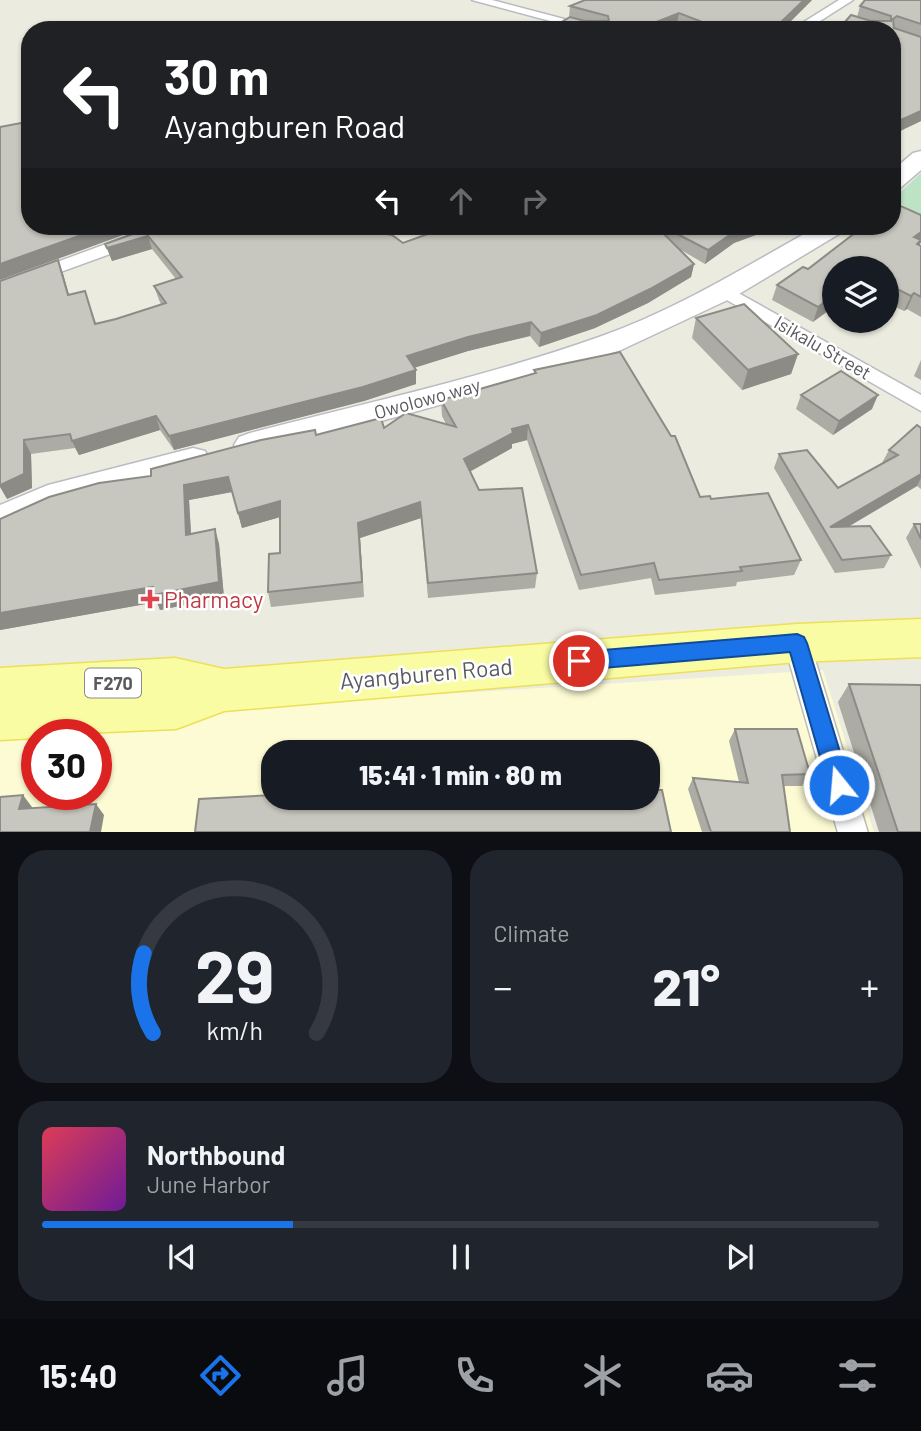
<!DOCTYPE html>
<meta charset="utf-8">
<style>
:root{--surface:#171b24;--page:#20242c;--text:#f1f3f6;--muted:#9ea1a6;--line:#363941;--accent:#1a73e8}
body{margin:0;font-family:Barlow,sans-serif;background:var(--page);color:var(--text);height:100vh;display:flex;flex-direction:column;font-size:26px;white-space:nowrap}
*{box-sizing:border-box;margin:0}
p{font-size:23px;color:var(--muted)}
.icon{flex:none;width:38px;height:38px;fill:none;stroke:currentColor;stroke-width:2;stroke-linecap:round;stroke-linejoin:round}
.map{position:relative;height:832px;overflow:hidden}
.drawer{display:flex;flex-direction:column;gap:18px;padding:18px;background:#0d0f14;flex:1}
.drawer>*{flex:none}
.banner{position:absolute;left:21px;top:21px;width:880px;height:214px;border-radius:28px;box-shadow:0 2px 5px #0004;background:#202124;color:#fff;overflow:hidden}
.fabs{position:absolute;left:822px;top:256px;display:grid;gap:14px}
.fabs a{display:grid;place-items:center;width:77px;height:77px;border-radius:50%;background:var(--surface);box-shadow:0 2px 5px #0004;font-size:35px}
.speed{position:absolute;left:21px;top:719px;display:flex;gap:14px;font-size:35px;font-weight:700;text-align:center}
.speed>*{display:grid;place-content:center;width:91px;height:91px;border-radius:50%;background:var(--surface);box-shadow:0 2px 5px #0004;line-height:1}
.speed .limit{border:10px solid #d22;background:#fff;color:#111}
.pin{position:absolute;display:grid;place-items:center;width:60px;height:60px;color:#fff;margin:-30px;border:4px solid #fff;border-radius:50%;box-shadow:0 2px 7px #0007}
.me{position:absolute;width:77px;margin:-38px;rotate:343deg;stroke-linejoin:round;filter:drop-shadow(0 0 5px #0008)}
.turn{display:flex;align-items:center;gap:24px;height:147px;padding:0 28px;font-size:32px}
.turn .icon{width:91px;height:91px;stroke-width:2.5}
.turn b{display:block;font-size:49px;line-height:60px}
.lanes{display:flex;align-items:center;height:66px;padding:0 28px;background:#0003;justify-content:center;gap:35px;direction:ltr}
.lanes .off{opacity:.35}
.big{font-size:52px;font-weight:800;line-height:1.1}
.drawer .widget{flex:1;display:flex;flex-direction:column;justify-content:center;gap:10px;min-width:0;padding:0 24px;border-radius:28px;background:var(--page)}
.drawer .dial{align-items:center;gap:0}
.dial svg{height:182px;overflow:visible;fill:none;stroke:var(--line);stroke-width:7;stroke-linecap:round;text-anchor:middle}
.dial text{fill:var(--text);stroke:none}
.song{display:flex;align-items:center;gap:21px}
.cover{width:84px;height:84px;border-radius:10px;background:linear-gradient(135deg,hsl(350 70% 55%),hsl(280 70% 35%))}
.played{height:7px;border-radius:4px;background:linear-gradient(90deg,var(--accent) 30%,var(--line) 30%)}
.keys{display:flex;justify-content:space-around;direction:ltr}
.heat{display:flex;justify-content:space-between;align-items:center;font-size:38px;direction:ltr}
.drawer .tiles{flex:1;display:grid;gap:18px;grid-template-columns:1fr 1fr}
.widget:last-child{grid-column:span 2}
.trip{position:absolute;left:261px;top:740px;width:399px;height:70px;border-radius:28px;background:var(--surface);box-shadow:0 2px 5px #0004;font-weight:800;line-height:70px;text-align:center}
.dock{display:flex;height:112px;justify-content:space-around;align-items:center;background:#090b0e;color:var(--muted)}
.dock .icon{width:49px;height:49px}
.dock .current{color:var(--accent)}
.dock b{font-size:32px;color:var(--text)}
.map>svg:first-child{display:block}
.commercial{fill:#fcfbd3;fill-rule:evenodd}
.green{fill:#bce3c4}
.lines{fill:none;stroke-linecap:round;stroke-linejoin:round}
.street-casing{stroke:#babbc1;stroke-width:3}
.secondary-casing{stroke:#babcc3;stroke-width:3}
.primary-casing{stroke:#ece057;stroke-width:3}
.street{fill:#fff;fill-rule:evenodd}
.secondary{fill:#fff;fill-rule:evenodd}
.primary{fill:#f9fca3;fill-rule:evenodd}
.wall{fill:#acaba4}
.shaded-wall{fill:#8c8b86}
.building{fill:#c8c7bf;stroke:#8c8b86;stroke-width:2}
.route{fill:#1a73e8;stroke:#114b97;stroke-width:2}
.health-dot{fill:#e0444e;stroke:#fff;stroke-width:2.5}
.labels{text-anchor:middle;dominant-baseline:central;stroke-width:5;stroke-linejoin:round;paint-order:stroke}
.shield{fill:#fff;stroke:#8a8c90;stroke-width:2}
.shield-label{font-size:18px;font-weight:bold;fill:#585a60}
.street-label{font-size:19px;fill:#585a60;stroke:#fff}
.near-health-label{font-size:23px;fill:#be3a42;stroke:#fff;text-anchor:start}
.near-street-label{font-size:23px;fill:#585a60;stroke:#fff}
</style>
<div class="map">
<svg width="921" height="833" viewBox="0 0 921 833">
<rect width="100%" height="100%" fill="#ebebdf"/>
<path class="commercial" d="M823 670 874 832 0 833V722ZM37 735H96V794H37ZM273 752H648V798H273Z"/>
<path class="green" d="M921 173V216L893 199Z"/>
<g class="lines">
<defs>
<g id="street">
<path d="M472 0H492L606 30H584Z"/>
<path d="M839 0H853L806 30H791Z"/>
<path d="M155 226H178L176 230 0 294V283Z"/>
<path d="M724 285 921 395V411L718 295 715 291 718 287Z"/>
<path d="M797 631 806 635 810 643 868 833H838L784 643 788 635Z"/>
</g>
<g id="secondary">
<path d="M921 151V170L900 188 892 190V171L913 153Z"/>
<path d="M818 226H847L844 231 734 297 621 350 490 391 250 457 239 453 234 445 239 437 250 433C366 403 486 377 599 337 676 310 747 266 818 226Z"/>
<path d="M193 448 205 451 210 460 205 469 57 509 0 535V505L48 485Z"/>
</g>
<path id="primary" d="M921 619V657L797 662 224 711 176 729 37 735V738L0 740V668L175 658 224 669 797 624Z"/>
</defs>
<use href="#street" class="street-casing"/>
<use href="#secondary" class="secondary-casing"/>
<use href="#primary" class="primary-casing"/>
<use href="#street" class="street"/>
<use href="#secondary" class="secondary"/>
<use href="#primary" class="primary"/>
</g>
<g class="wall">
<path d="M585 0H812L786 26 801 30H690L677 25 664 30H548L569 17 570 6Z"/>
<path d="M921 0V121L900 131 896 142 892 144V30L857 17 860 6Z"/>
<path d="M921 215V242L919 245 921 246V317L907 309 904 311 887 303V268H835L813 322 772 300 777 285 808 269Z"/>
<path d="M155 226H353L350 227 403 243 441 229 438 226H804L791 235 775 228 734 243 705 264 681 250 694 264 691 277 648 303 595 328 539 347 530 336 468 351 414 368 416 370V384L364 401 174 450 160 430 79 455 75 448 31 454 32 488 7 499 63 274 69 295 85 291 96 323 116 319 161 304 159 300 154 286 176 279 152 249 112 261 105 244Z"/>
<path d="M696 318 798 354 791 374 742 390 692 338Z"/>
<path d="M921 360V380L914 376Z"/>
<path d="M534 370 700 497 711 499 801 560 794 575 737 582 736 586 655 595 651 578 579 590 527 440 512 444V448L470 471 479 490 537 573 535 588 428 598 421 518 360 538 364 597 271 607 268 592 280 553V517L242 528 232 492 189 500 191 534 215 529 219 544 224 597 160 610 157 602 0 630V519L151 476 316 435 384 428 446 424 442 416 441 400 534 374Z"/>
<path d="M801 395 872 409 833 435 796 409Z"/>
<path d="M921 428V489L917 486 848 527 891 555 884 568 835 573 774 468 779 454 838 488 882 463 889 450Z"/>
<path d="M914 524H921V569L906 538Z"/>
<path d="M849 684 921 832H879L838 702Z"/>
<path d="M735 729 810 774 802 786H783L790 832H702L688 789 693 778 739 782 729 741Z"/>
</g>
<g class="shaded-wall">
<path d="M804 0H812L782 30 779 24Z"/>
<path d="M679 13 677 25 664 30H636Z"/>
<path d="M921 111V121L900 131 896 142 892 144V124Z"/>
<path d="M107 226H148L0 280V264Z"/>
<path d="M748 226H775V228L734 243 705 264 708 250 737 230Z"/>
<path d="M794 226H804L791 235Z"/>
<path d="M921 232V242L915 255 914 237Z"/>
<path d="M148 236 152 249 112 261 107 248Z"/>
<path d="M58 260 63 274 73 309 68 295Z"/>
<path d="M694 264 691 277 648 303 595 328 539 347 541 333Z"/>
<path d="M914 293 907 309 904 311 911 296Z"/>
<path d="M835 294V306L813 322 818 307Z"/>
<path d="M531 322 530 336 468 351 407 370V356L468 337Z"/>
<path d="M798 354 791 374 742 390 748 370Z"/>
<path d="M416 370V384L364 401 174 450 169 436Z"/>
<path d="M878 395 872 409 833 435 839 421Z"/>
<path d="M156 416 160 430 79 455 72 441Z"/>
<path d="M528 425 527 440 512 444V448L464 475V459L512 429Z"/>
<path d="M24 440 31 454 32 488 7 499 0 487V485Z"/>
<path d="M921 474V478L917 486 829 538 830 527Z"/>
<path d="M228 477 232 492 189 500 192 550 186 535 184 485Z"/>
<path d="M280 501 284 516 242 528 238 513Z"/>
<path d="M420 502 421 518 360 538 364 597 358 523Z"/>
<path d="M215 529 219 544 224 597 160 610 157 602 0 630V613Z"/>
<path d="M23 795 32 807 29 821 19 809Z"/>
<path d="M96 804 104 815 101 832H90Z"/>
</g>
<g class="building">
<path d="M585 0H804L779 24 801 30H723L679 13 636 30H548L570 17 585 21H609L608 16 570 6Z"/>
<path d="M865 0H921V24L897 16 893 19 894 28 921 37V111L892 124V30H838L851 15 871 21H891V16L860 6Z"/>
<path d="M26 122 30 128V226H107L0 264V127Z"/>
<path d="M892 127 900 130 892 134Z"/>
<path d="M894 203 921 215V232L914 237 921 240 917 244 921 246V297L914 293 911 296 887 284V268H835V294L818 307 777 285 803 267 808 269 864 226H892V204Z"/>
<path d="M155 226H344L392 235 403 243 450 226H656L694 264 650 289 597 315 541 333 531 322 468 337 407 356 416 370 363 387 169 436 156 416 72 441 70 434 24 440V474L0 485V281L58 260 68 295 85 291 95 324 116 319 166 303 154 286 182 277 148 236 107 248 105 244Z"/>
<path d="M662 226H748L737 230 708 250Z"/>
<path d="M744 304 798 354 748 370 696 318Z"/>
<path d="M620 352 671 436H675L700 497 710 496 711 499 768 493 801 560 740 567 742 571 659 580 654 563 581 575 528 425 512 429 513 433 464 459 479 490 522 488 537 573 428 583 420 502 358 523 362 582 268 592 269 554 280 553V501L238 513 228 477 184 485 186 535 215 529 219 582 154 595 153 587 0 613V519L49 497 99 483 151 476V469L261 440 315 430 316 435 381 418 384 428 406 413 456 427 441 400 536 373 534 370Z"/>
<path d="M841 371 878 395 839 421 801 395Z"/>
<path d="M917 425 921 428V474L830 527 870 526 891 555 842 560 779 454 807 450 838 488 898 455 889 450Z"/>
<path d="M914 524H921V539Z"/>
<path d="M849 684 921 685V832H898Z"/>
<path d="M735 729H797L810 774 782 775 790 832H711L693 778 748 783Z"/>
<path d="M648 790H662L671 832H195L199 799 273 795V798H648Z"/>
<path d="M23 795 19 809 96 804 90 832H0V797Z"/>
</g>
<path class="route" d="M797 634 804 637 807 643 850 785 847 793 839 796 831 793 828 785 790 652 579 670 572 667 569 661 572 655 579 652Z"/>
<path class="health-dot" d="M146.5 588.5h7v7h7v7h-7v7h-7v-7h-7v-7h7z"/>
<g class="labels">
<rect class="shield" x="85" y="668.5" width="56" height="29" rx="5"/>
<g class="shield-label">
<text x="113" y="683">F270</text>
</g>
<g class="street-label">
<text transform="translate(823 347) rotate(30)">Isikalu Street</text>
<text transform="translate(427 398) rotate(-15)">Owolowo way</text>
</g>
<g class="near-health-label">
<text x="164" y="599">Pharmacy</text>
</g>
<g class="near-street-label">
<text transform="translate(426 673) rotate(-5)">Ayangburen Road</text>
</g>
</g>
</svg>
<div class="fabs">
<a><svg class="icon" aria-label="layers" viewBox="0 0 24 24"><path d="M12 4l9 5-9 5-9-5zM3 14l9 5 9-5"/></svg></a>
</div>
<div class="speed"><div class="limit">30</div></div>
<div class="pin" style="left:579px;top:661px;background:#d93025"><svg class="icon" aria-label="arrive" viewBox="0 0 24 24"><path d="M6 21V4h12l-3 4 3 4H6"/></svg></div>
<svg class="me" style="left:839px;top:785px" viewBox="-20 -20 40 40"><circle r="17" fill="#1a73e8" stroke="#fff" stroke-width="3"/><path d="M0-11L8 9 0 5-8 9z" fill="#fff"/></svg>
<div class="trip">15:41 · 1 min · 80 m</div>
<div class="banner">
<div class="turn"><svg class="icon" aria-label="left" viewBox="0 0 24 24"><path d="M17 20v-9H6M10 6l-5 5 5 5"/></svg><div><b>30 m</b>Ayangburen Road</div></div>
<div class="lanes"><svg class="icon" aria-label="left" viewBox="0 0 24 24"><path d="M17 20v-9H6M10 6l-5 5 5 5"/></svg><svg class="icon off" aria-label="ahead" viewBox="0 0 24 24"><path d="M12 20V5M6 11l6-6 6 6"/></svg><svg class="icon off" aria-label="right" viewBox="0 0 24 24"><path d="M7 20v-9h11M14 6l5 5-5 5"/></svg></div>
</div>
</div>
<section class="drawer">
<div class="tiles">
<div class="widget dial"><svg viewBox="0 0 100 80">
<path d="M14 69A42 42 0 1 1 86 69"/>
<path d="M14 69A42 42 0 0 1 10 34" stroke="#1a73e8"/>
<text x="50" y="56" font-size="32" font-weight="700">29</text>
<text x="50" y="72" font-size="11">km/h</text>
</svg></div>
<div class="widget"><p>Climate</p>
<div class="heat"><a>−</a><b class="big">21°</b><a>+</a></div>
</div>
<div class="widget">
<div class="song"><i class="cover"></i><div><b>Northbound</b><p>June Harbor</p></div></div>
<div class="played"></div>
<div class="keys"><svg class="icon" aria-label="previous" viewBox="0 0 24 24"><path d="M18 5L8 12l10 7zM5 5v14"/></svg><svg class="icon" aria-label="pause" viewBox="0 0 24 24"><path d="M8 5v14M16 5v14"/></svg><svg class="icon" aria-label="next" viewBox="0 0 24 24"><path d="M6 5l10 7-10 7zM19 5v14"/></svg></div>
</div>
</div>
</section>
<nav class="dock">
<b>15:40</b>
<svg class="icon current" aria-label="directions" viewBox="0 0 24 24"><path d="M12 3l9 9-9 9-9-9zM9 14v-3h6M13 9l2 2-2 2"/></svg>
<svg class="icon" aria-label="music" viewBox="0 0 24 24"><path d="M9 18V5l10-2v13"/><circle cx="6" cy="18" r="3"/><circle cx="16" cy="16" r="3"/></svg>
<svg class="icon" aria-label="phone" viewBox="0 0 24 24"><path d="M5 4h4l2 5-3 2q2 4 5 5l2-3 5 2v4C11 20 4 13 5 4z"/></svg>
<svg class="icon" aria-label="climate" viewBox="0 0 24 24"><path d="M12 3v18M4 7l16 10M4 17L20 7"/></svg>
<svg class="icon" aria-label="car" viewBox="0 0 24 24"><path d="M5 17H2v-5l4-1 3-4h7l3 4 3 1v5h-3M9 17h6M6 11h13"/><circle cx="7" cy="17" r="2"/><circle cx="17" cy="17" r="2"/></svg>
<svg class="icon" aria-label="filters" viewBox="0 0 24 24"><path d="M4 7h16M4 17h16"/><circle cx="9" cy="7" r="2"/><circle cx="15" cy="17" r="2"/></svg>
</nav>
